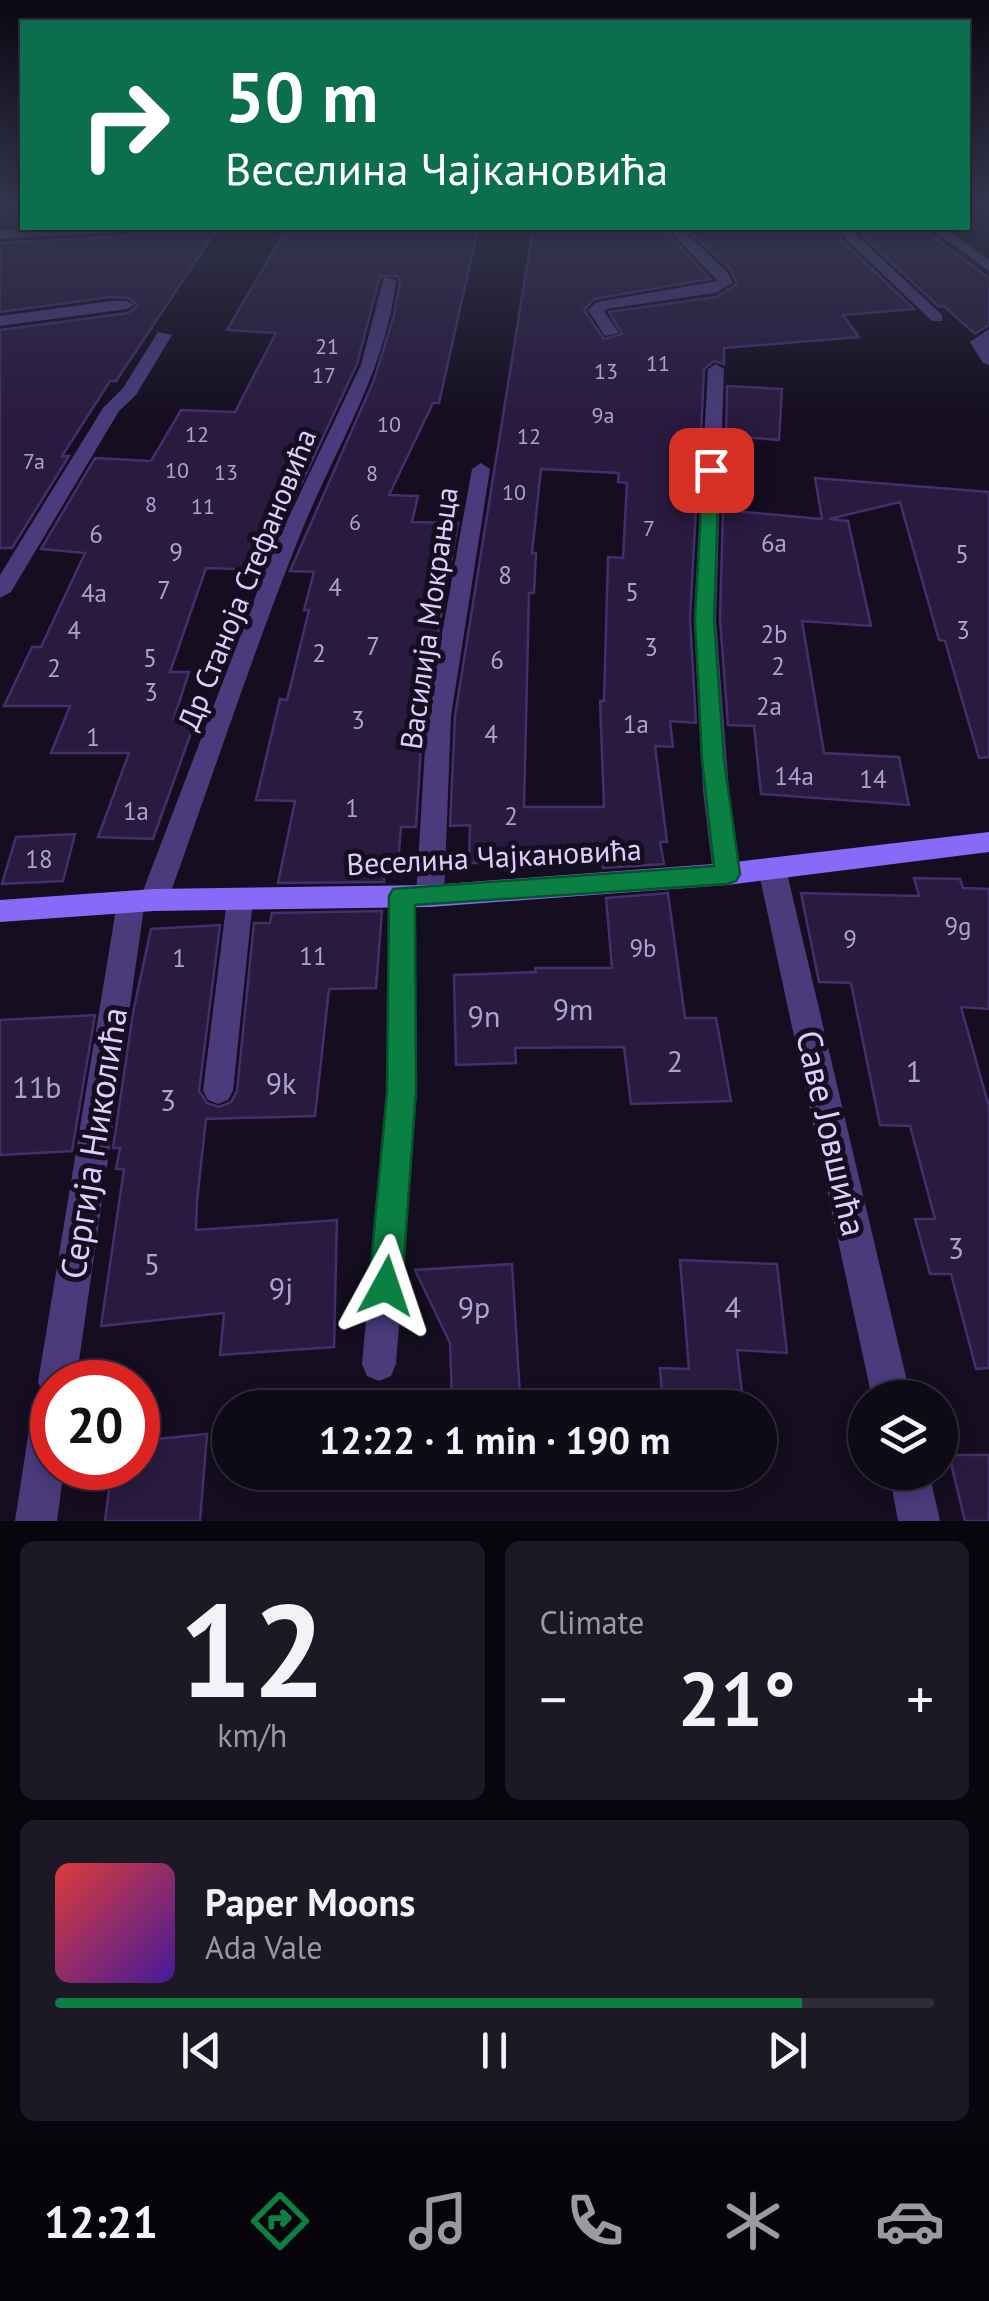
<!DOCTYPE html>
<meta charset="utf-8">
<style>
:root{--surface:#0f0a18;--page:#1d1825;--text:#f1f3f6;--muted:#9b9aa2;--line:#2f2b37;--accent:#0b8043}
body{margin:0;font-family:"PT Sans",sans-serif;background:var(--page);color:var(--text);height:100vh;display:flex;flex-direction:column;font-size:38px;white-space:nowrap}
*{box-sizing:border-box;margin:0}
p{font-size:32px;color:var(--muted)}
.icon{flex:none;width:55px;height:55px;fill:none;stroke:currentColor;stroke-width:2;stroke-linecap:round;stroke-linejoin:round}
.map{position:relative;height:1521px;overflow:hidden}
.panel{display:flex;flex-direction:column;gap:20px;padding:20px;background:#08060d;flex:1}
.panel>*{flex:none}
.top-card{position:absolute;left:20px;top:20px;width:950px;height:210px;border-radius:0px;box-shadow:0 5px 15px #0003,0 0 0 2px var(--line);background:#0b6e4f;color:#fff;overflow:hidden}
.buttons{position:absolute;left:848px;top:1380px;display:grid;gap:20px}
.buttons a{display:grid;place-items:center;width:110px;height:110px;border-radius:50%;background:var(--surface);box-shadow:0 5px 15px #0003,0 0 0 2px var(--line);font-size:50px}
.speed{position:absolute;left:30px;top:1360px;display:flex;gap:20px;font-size:50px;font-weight:700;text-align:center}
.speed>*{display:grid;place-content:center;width:130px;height:130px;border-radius:50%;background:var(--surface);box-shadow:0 5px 15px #0003,0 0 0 2px var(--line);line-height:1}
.speed .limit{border:15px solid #d22;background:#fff;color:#111}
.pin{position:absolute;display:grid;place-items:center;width:85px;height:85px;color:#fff;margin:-42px;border-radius:20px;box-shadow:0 5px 15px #0006}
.me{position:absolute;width:110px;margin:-55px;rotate:5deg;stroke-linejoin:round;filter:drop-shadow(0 0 8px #0008)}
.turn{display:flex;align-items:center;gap:35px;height:210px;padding:0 40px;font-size:45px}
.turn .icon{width:130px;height:130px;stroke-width:2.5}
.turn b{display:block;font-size:70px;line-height:85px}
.big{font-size:75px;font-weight:700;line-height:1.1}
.panel .tile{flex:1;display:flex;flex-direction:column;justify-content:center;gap:15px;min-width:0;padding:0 35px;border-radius:15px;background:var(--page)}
.panel .dial{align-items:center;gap:0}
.dial b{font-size:130px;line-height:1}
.song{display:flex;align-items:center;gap:30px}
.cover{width:120px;height:120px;border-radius:15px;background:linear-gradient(135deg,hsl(0 70% 55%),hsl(260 70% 35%))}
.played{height:10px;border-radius:5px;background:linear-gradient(90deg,var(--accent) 85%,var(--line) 85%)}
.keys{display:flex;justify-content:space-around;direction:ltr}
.heat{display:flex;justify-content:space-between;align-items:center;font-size:55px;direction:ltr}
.panel .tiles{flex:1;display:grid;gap:20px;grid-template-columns:1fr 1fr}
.tile:last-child{grid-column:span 2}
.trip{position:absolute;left:212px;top:1390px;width:565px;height:100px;border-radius:50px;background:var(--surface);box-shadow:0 5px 15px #0003,0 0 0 2px var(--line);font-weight:700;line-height:100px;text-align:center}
.menu{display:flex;height:160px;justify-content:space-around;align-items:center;background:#06040a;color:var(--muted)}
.menu .icon{width:70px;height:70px}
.menu .current{color:var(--accent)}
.menu b{font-size:45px;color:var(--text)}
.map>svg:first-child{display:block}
.building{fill:#291b40;stroke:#442e6b;stroke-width:2.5;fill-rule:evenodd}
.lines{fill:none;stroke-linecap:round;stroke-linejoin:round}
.lane{fill:#493b7c;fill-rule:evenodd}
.street{fill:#493b7c;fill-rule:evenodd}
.secondary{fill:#876af8;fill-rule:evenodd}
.route{fill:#0b8043;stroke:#07532c;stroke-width:2.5}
.labels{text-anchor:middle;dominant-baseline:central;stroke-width:10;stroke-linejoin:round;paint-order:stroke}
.far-number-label{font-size:22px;fill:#afa2ce}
.number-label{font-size:25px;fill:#afa2ce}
.street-label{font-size:30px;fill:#dccffd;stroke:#140e20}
.near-number-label{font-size:30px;fill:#afa2ce}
.near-street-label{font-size:35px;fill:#dccffd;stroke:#140e20}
</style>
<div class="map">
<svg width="989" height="1521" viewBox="0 0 989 1521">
<rect width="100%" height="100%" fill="#140e20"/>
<g class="building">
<path d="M135 228H218L116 381H110L62 456H69L12 548H0V330L128 313 138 306 129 298 111 297 0 312V243L125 236Z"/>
<path d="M287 228H478L439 403H433L389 495 418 496 412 522 458 523 423 715 416 827H401L397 876 384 875V882L278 883 295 801 256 800 280 699 287 700 309 610H304L314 572 290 571 374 380 394 315 400 281 397 276H380L357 364 261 570 206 568 170 672H189L174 718 196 719 153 839 98 837 129 753H51L70 706H4L32 647H41L85 553 41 549 95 458 151 461 181 410 235 412 276 333 227 330Z"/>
<path d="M533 228H663L710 279 594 299 584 310 604 339 622 334 609 312 716 297 737 284 730 269 685 228H836L842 241 914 309 843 315 859 337 724 348V364L714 361 704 369 701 434 684 432 681 507 696 508 690 619 696 723 670 721 673 747 655 746 667 842H660L664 864 603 868 602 863H469L470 825 450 826 455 716ZM541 469 619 473 618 482 627 483 623 558 608 557 604 701H600L604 807H524L529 593H534L536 553H532Z"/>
<path d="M876 228H922L989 278V325L975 334 944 306 939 307 862 235Z"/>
<path d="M727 386 782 389 779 440 726 436Z"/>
<path d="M815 478 989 492V757L979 758 945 641 939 640 900 502 829 519 848 521 871 626 802 621 824 753 899 757 909 805 761 794 754 726 728 725 720 619 723 510 822 519Z"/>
<path d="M75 834 63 881 2 884 16 837Z"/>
<path d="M914 878 960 879 963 888 989 889V1009L961 1007 989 1107V1368L976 1369 951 1274H930L915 1219H935L910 1126 880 1125 851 983 819 982 801 893 919 896Z"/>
<path d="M668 893 685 1018H716L731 1101 631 1104 624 1047 515 1048 516 1063 456 1065 454 975 536 972 535 968H612L606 898Z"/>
<path d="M382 911 376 988 329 989 315 1116 206 1119 197 1201 196 1230 337 1220 334 1347 220 1355 224 1313 101 1326 124 1169H116L120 1148H113L133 1013 151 929 220 925 199 1091 207 1103 219 1107 231 1102 237 1091 254 923H270L272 913Z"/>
<path d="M95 1015 72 1151 0 1155V1020Z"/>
<path d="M680 1260 777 1264 787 1353 737 1350 744 1408H663L660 1368 689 1369Z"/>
<path d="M512 1264 520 1395 452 1400 450 1343 415 1270Z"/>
<path d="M207 1434 200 1521H105L112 1468H138V1441Z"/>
<path d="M949 1455H989V1521H965Z"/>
</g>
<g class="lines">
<g class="lane">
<path d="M841 228H853L855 234 942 315V321H932L845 238Z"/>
<path d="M402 886 411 889 415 896 417 1091 396 1364 391 1376 379 1381 367 1376 362 1364 387 1091 389 896 393 889Z"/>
<path d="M240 889 249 892 253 899 233 1091 228 1100 218 1104 208 1100 203 1091 227 899 231 892Z"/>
</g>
<g class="street">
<path d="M62 228H132L125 232 0 239V231Z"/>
<path d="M667 228H680L727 272 733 283 715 293 606 309 604 311 619 333 605 336 588 310 597 302 718 281Z"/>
<path d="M840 228H873L866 232Z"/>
<path d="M930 228H944L989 260V271Z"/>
<path d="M384 277 396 280C386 372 334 450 300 535 252 655 212 778 168 900L164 908 154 911 144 908 76 1382H52V1468H64L57 1521H15L32 1410 43 1394 38 1382 117 903 121 895 131 892 141 896 274 548 361 365Z"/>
<path d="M111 301H127L134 305 127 309 0 326V316Z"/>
<path d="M989 329V365L983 363 970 342Z"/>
<path d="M158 332 172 335 136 395 119 411 11 592 0 598V575L103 408 123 388Z"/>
<path d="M716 364 724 369 716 619 729 791 741 874 737 881 727 885 717 881 713 874 703 791 694 619 708 369Z"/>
<path d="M481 463 490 469 451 716 444 896 440 904 430 907 420 904 416 896 427 716 472 469Z"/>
<path d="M772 859 782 862 786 869 911 1398H872L758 869 762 862Z"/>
<path d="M889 1472H929L940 1521H898Z"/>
</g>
<path class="secondary" d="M989 832V852L727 885 430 907 154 911 0 922V900L154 889 430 885 727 863Z"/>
</g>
<linearGradient id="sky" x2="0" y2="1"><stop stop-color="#0b0812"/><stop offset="0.49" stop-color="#34364e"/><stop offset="1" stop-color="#34364e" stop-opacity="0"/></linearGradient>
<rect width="989" height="418" fill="url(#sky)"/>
<path class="route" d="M711 465 719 470 714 619 724 760 740 874 736 881 727 884 415 905 416 1091 402 1286 397 1298 386 1302 374 1298 369 1286 387 1091 389 896 393 889 714 866 702 760 695 619 703 470Z"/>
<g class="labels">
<g class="far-number-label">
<text x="327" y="346">21</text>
<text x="658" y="363">11</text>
<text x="606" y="371">13</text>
<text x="324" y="375">17</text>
<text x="603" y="415">9a</text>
<text x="389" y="424">10</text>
<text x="197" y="434">12</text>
<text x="529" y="436">12</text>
<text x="34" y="461">7a</text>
<text x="177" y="470">10</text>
<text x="226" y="472">13</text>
<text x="372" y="473">8</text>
<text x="514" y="492">10</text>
<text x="151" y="504">8</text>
<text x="203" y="506">11</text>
<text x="355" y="522">6</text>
<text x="649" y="528">7</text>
</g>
<g class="number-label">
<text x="96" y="534">6</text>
<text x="774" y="543">6a</text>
<text x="176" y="552">9</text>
<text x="962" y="554">5</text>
<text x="505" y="575">8</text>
<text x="335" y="587">4</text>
<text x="164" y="590">7</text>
<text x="632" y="592">5</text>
<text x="94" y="593">4a</text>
<text x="74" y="630">4</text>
<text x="963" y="630">3</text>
<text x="774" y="634">2b</text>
<text x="373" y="646">7</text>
<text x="651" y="647">3</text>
<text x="319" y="653">2</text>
<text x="150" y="658">5</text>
<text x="497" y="660">6</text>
<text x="778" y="666">2</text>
<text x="54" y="668">2</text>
<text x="151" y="692">3</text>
<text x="769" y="706">2a</text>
<text x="358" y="720">3</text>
<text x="636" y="724">1a</text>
<text x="491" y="734">4</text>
<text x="93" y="737">1</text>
<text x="794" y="776">14a</text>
<text x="873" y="779">14</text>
<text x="352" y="808">1</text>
<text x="136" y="811">1a</text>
<text x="511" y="816">2</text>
<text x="39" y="859">18</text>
<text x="958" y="926">9g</text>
<text x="850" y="939">9</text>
<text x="643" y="948">9b</text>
<text x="313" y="956">11</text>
<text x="179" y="958">1</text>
</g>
<g class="street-label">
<text transform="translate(246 579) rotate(-68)">Др Станоја Стефановића</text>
<text transform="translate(428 618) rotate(-82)">Василија Мокрањца</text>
<text transform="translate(494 856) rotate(-3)">Веселина Чајкановића</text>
</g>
<g class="near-number-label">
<text x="573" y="1008">9m</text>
<text x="484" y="1015">9n</text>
<text x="675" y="1060">2</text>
<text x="914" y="1070">1</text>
<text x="281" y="1082">9k</text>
<text x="37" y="1086">11b</text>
<text x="168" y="1099">3</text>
<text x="956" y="1247">3</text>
<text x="152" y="1263">5</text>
<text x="281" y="1287">9j</text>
<text x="474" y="1306">9p</text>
<text x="733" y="1306">4</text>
</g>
<g class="near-street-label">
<text transform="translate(832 1133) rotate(77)">Саве Јовшића</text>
<text transform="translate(93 1143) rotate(-81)">Сергија Николића</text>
</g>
</g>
</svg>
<div class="buttons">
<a><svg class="icon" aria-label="layers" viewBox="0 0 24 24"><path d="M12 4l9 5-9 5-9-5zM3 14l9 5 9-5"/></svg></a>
</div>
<div class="speed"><div class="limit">20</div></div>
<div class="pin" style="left:711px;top:470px;background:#d93025"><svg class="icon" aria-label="arrive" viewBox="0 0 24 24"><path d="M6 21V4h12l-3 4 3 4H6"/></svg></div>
<svg class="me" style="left:386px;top:1286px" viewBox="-20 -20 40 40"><path d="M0-17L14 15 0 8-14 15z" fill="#0b8043" stroke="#fff" stroke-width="4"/></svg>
<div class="trip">12:22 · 1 min · 190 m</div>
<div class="top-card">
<div class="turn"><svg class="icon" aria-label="right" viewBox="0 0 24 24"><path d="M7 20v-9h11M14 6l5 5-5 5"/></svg><div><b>50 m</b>Веселина Чајкановића</div></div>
</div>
</div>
<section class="panel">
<div class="tiles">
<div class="tile dial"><b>12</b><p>km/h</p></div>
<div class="tile"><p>Climate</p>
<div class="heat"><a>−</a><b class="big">21°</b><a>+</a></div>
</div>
<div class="tile">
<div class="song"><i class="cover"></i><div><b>Paper Moons</b><p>Ada Vale</p></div></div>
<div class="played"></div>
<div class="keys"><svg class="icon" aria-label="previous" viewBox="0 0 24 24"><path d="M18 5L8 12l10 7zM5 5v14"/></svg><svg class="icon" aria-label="pause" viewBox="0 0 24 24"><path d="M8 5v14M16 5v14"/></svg><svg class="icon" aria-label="next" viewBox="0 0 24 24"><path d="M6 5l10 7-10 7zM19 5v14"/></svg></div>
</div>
</div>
</section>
<nav class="menu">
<b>12:21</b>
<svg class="icon current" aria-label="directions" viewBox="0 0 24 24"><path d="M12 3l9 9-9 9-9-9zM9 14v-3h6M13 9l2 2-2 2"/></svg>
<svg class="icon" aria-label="music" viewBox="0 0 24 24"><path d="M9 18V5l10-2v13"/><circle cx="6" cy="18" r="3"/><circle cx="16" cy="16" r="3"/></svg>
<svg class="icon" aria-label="phone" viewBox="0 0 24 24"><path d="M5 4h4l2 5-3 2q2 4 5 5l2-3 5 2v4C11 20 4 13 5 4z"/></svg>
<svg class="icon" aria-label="climate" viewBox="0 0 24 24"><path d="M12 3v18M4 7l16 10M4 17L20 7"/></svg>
<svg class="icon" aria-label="car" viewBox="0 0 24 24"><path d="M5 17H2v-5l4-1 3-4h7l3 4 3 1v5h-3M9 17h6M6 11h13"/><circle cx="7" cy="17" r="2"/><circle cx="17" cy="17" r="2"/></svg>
</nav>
